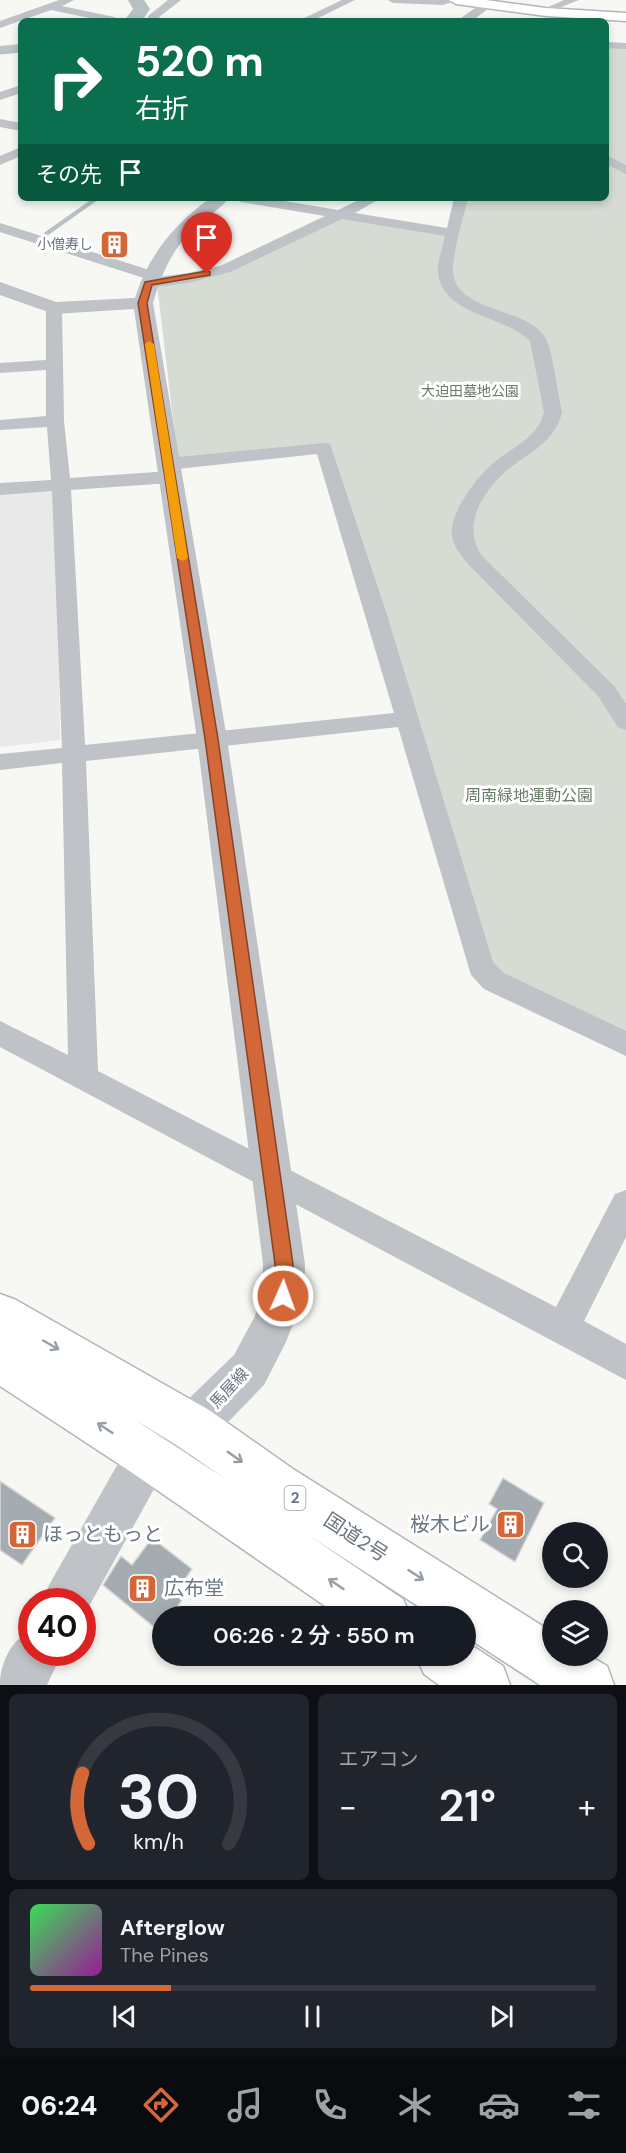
<!DOCTYPE html>
<html lang="ja">
<meta charset="utf-8">
<style>
:root{--surface:#171b24;--page:#20242c;--text:#f1f3f6;--muted:#9ea1a6;--line:#363941;--accent:#d36738}
body{margin:0;font-family:"DM Sans","Noto Sans JP",sans-serif;background:var(--page);color:var(--text);height:100vh;display:flex;flex-direction:column;font-size:22px;white-space:nowrap}
*{box-sizing:border-box;margin:0}
p{font-size:20px;color:var(--muted)}
.icon{flex:none;width:33px;height:33px;fill:none;stroke:currentColor;stroke-width:2;stroke-linecap:round;stroke-linejoin:round}
.map{position:relative;height:1685px;overflow:hidden}
.panel{display:flex;flex-direction:column;gap:9px;padding:9px;background:#0d0f14;flex:1}
.panel>*{flex:none}
.hud{position:absolute;left:18px;top:18px;width:591px;height:183px;border-radius:9px;box-shadow:0 3px 9px #0003;background:#0b6e4f;color:#fff;overflow:hidden}
.controls{position:absolute;left:542px;top:1522px;display:grid;gap:12px}
.controls a{display:grid;place-items:center;width:66px;height:66px;border-radius:50%;background:var(--surface);box-shadow:0 3px 9px #0003;font-size:30px}
.speed{position:absolute;left:18px;top:1588px;display:flex;gap:12px;font-size:30px;font-weight:700;text-align:center}
.speed>*{display:grid;place-content:center;width:78px;height:78px;border-radius:50%;background:var(--surface);box-shadow:0 3px 9px #0003;line-height:1}
.speed .limit{border:9px solid #d22;background:#fff;color:#111}
.pin{position:absolute;display:grid;place-items:center;width:51px;height:51px;color:#fff;margin:-62px -26px;border-radius:50% 50% 50% 0;rotate:-45deg;box-shadow:0 0 6px #0007}
.pin .icon{rotate:45deg}
.me{position:absolute;width:66px;margin:-33px;rotate:2deg;stroke-linejoin:round;filter:drop-shadow(0 0 4px #0008)}
.turn{display:flex;align-items:center;gap:21px;height:126px;padding:0 18px;font-size:27px}
.turn .icon{width:78px;height:78px;stroke-width:2.5}
.turn b{display:block;font-size:42px;line-height:51px}
.then{display:flex;align-items:center;height:57px;padding:0 18px;background:#0003;gap:12px;font-size:22px}
.big{font-size:45px;font-weight:600;line-height:1.1}
.panel .tile{flex:1;display:flex;flex-direction:column;justify-content:center;gap:9px;min-width:0;padding:0 21px;border-radius:9px;background:var(--page)}
.panel .dial{align-items:center;gap:0}
.dial svg{height:156px;overflow:visible;fill:none;stroke:var(--line);stroke-width:7;stroke-linecap:round;text-anchor:middle}
.dial text{fill:var(--text);stroke:none}
.song{display:flex;align-items:center;gap:18px}
.cover{width:72px;height:72px;border-radius:9px;background:linear-gradient(135deg,hsl(130 70% 55%),hsl(300 70% 35%))}
.played{height:6px;border-radius:3px;background:linear-gradient(90deg,var(--accent) 25%,var(--line) 25%)}
.keys{display:flex;justify-content:space-around;direction:ltr}
.heat{display:flex;justify-content:space-between;align-items:center;font-size:33px;direction:ltr}
.panel .tiles{flex:1;display:grid;gap:9px;grid-template-columns:1fr 1fr}
.tile:last-child{grid-column:span 2}
.trip{position:absolute;left:152px;top:1606px;width:324px;height:60px;border-radius:30px;background:var(--surface);box-shadow:0 3px 9px #0003;font-weight:600;line-height:60px;text-align:center}
.menu{display:flex;height:96px;justify-content:space-around;align-items:center;background:#090b0e;color:var(--muted)}
.menu .icon{width:42px;height:42px}
.menu .on{color:var(--accent)}
.menu b{font-size:27px;color:var(--text)}
.map>svg:first-child{display:block}
.built{fill:#e8e9e8}
.green{fill:#d6dbd4}
.lines{fill:none;stroke-linecap:round;stroke-linejoin:round}
.stream-far1{stroke:#b7c0c5;stroke-width:3}
.stream{stroke:#b7c0c5;stroke-width:4}
.river{fill:#b7c0c5;fill-rule:evenodd}
.building{fill:#a4abb1;stroke:#d8d9d7;stroke-width:1.5}
.secondary-casing{stroke:#b1b6ba;stroke-width:3}
.trunk-casing{stroke:#b2b5b9;stroke-width:3}
.minor{fill:#bfc2c6;fill-rule:evenodd}
.tertiary{fill:#bfc2c6;fill-rule:evenodd}
.secondary{fill:#fff;fill-rule:evenodd}
.trunk{fill:#fff;fill-rule:evenodd}
.oneway{stroke:#969ea8}
.route{fill:#d36738;stroke:#894324;stroke-width:1.5}
.slow{fill:#f59e0b}
.labels{text-anchor:middle;dominant-baseline:central;stroke-width:6;stroke-linejoin:round;paint-order:stroke}
.far-poi-label{font-size:14px;fill:#697582;stroke:#fff;text-anchor:end}
.far-park-label{font-size:14px;fill:#697a67;stroke:#fff}
.shield{fill:#fff;stroke:#969ea8;stroke-width:1.5}
.shield-label{font-size:15px;font-weight:bold;fill:#697582}
.park-label{font-size:16px;fill:#697a67;stroke:#fff}
.street-label{font-size:16px;fill:#697582;stroke:#fff}
.near-poi-label{font-size:20px;fill:#697582;stroke:#fff;text-anchor:start}
.near-street-label{font-size:20px;fill:#697582;stroke:#fff}
</style>
<div class="map">
<svg width="626" height="1685" viewBox="0 0 626 1685">
<rect width="100%" height="100%" fill="#f7f7f4"/>
<path class="built" d="M56 490 60 740 0 747V494Z"/>
<path class="green" d="M606 45 626 46V1045L478 971 325 449 178 461 157 284 193 281 337 215 452 235 468 198H606Z"/>
<g class="lines">
<path class="stream-far1" d="M0 53 21 51"/>
<path class="stream" d="M46 234 97 198"/>
<path class="river" d="M128 0H144L150 9 142 21H124L133 9Z"/>
</g>
<g class="building">
<path d="M503 1478 544 1503 515 1562 480 1540 497 1509 489 1504Z"/>
<path d="M0 1481 55 1518 22 1565 0 1550Z"/>
<path d="M152 1538 192 1569 175 1594 182 1600 170 1617H162L160 1632 103 1585 121 1556 132 1565Z"/>
</g>
<g class="lines">
<defs>
<path id="secondary" d="M449 0H486L546 8 626 13V21L546 16 456 4Z"/>
<g id="trunk">
<path d="M0 1294 16 1300 209 1410 293 1469 552 1632V1656H590L607 1666 614 1685H540L465 1636V1617H435L308 1535 403 1599 411 1617H341L131 1472 0 1386ZM135 1420 175 1444 224 1478Z"/>
<path d="M465 1641 503 1666 510 1685H439L424 1674 416 1656H465Z"/>
</g>
</defs>
<use href="#secondary" class="secondary-casing"/>
<use href="#trunk" class="trunk-casing"/>
<g class="minor">
<path d="M59 0H74L62 6 114 17 119 20 104 21 51 10 0 28V21Z"/>
<path d="M168 0H181L159 17 163 21 148 20V16Z"/>
<path d="M342 0H355L312 21H298Z"/>
<path d="M388 0H458L443 5 393 3Z"/>
<path d="M564 0H579L551 11 546 8Z"/>
<path d="M606 42 626 43V49L606 48Z"/>
<path d="M21 44V50L0 52V46Z"/>
<path d="M21 85V93L0 100V92Z"/>
<path d="M0 119 21 123V131L0 127Z"/>
<path d="M21 147V156L0 165V156Z"/>
<path d="M606 155 626 165V174L606 164Z"/>
<path d="M234 198H266L338 210 363 198H381L355 213 447 228 454 198H468C464 215 452 255 453 271 455 314 529 306 546 339 553 353 558 395 562 412 555 443 528 453 506 471 482 493 461 526 482 556L614 686 626 704V730L618 727 598 696 468 564C462 556 453 546 452 536 449 512 479 474 496 461 515 446 538 437 544 412L530 341C505 315 442 316 438 272 437 261 443 247 445 236L342 219 230 272 188 283 148 288 140 283 147 279 0 232V223L156 272 159 275 157 277 188 273 220 266 325 216 241 202Z"/>
<path d="M54 303 62 308 64 421 70 478 170 471 177 473 179 477 177 481 170 483 71 490 85 745 394 713 317 454 168 470 161 468 159 464 161 460 168 458 324 443 330 444 387 615 493 962 504 973 626 1031V1056L484 989 471 975 398 727 86 761 98 1071 556 1307 615 1194 626 1190V1237L584 1321 626 1344V1380L0 1047V1021L68 1055 62 763 0 770V754L62 748 52 491 0 495V483L51 480 47 427 0 430V420L46 416V370L0 373V363L46 360V308Z"/>
</g>
<g class="tertiary">
<path d="M486 0 497 2 472 21H457Z"/>
<path d="M210 198H229C221 209 207 216 197 226 173 247 162 272 153 303L227 739 305 1264 304 1296 286 1342 264 1385 208 1443 164 1471 82 1619V1602H42L49 1585 132 1439 176 1411 234 1355 254 1318 262 1296 263 1264 197 739 134 309 54 314 0 295V282L56 302 135 298C149 254 174 225 210 198Z"/>
<path d="M32 1630V1653H62L47 1685H0C0 1664 11 1639 32 1630Z"/>
</g>
<use href="#secondary" class="secondary"/>
<use href="#trunk" class="trunk"/>
</g>
<defs><path id="oneway-shaft" d="M-6 0H5M1.5-3L5.5 0L1.5 3" fill="none" stroke-width="1.6" stroke-linecap="round" stroke-linejoin="round" transform="scale(1.5)"/></defs>
<g class="oneway">
<use href="#oneway-shaft" transform="translate(51 1345) rotate(30)"/>
<use href="#oneway-shaft" transform="translate(105 1428) rotate(-147)"/>
<use href="#oneway-shaft" transform="translate(235 1457) rotate(35)"/>
<use href="#oneway-shaft" transform="translate(416 1575) rotate(33)"/>
<use href="#oneway-shaft" transform="translate(336 1584) rotate(-146)"/>
</g>
<path class="route" d="M207 271 210 272V275L152 285 147 303 218 739 293 1264 292 1296 289 1302 283 1304 276 1302 274 1296 275 1264 205 739 138 303 145 282Z"/>
<path class="slow" d="M149 341 154 344 188 558 183 561 177 558 145 344Z"/>
<defs>
<symbol id="building-square" viewBox="-11 -11 22 22"><rect x="-9" y="-9" width="18" height="18" rx="4" fill="#d36738" stroke="#fff"/><path d="M-4-6H4V6H1V3H-1V6H-4ZM-2.5-4.3h1.7v1.8h-1.7ZM.8-4.3h1.7v1.8H.8ZM-2.5-1h1.7V.8h-1.7ZM.8-1h1.7V.8H.8Z" fill="#fff"/></symbol>
</defs>
<g fill-rule="evenodd">
<use href="#building-square" x="98" y="228" width="33" height="33"/>
<use href="#building-square" x="494" y="1508" width="33" height="33"/>
<use href="#building-square" x="6" y="1518" width="33" height="33"/>
<use href="#building-square" x="126" y="1572" width="33" height="33"/>
</g>
<g class="labels">
<g class="far-poi-label">
<text x="93" y="244">小僧寿し</text>
</g>
<g class="far-park-label">
<text x="470" y="391">大迫田墓地公園</text>
</g>
<rect class="shield" x="284.5" y="1486" width="21" height="24" rx="4.5"/>
<g class="shield-label">
<text x="295" y="1498">2</text>
</g>
<g class="park-label">
<text x="529" y="795">周南緑地運動公園</text>
</g>
<g class="street-label">
<text transform="translate(229 1388) rotate(-47)">馬屋線</text>
</g>
<g class="near-poi-label">
<text x="490" y="1524" text-anchor="end">桜木ビル</text>
<text x="43" y="1534">ほっともっと</text>
<text x="164" y="1588">広布堂</text>
</g>
<g class="near-street-label">
<text transform="translate(356 1537) rotate(33)">国道2号</text>
</g>
</g>
</svg>
<div class="controls">
<a><svg class="icon" aria-label="search" viewBox="0 0 24 24"><circle cx="10" cy="10" r="6"/><path d="M15 15l6 6"/></svg></a>
<a><svg class="icon" aria-label="layers" viewBox="0 0 24 24"><path d="M12 4l9 5-9 5-9-5zM3 14l9 5 9-5"/></svg></a>
</div>
<div class="speed"><div class="limit">40</div></div>
<div class="pin" style="left:207px;top:274px;background:#d93025"><svg class="icon" aria-label="arrive" viewBox="0 0 24 24"><path d="M6 21V4h12l-3 4 3 4H6"/></svg></div>
<svg class="me" style="left:283px;top:1296px" viewBox="-20 -20 40 40"><circle r="17" fill="#d36738" stroke="#fff" stroke-width="3"/><path d="M0-11L8 9 0 5-8 9z" fill="#fff"/></svg>
<div class="trip">06:26 · 2 分 · 550 m</div>
<div class="hud">
<div class="turn"><svg class="icon" aria-label="right" viewBox="0 0 24 24"><path d="M7 20v-9h11M14 6l5 5-5 5"/></svg><div><b>520 m</b>右折</div></div>
<div class="then">その先<svg class="icon" aria-label="arrive" viewBox="0 0 24 24"><path d="M6 21V4h12l-3 4 3 4H6"/></svg></div>
</div>
</div>
<section class="panel">
<div class="tiles">
<div class="tile dial"><svg viewBox="0 0 100 80">
<path d="M14 69A42 42 0 1 1 86 69"/>
<path d="M14 69A42 42 0 0 1 11 33" stroke="#d36738"/>
<text x="50" y="56" font-size="32" font-weight="700">30</text>
<text x="50" y="72" font-size="11">km/h</text>
</svg></div>
<div class="tile"><p>エアコン</p>
<div class="heat"><a>−</a><b class="big">21°</b><a>+</a></div>
</div>
<div class="tile">
<div class="song"><i class="cover"></i><div><b>Afterglow</b><p>The Pines</p></div></div>
<div class="played"></div>
<div class="keys"><svg class="icon" aria-label="previous" viewBox="0 0 24 24"><path d="M18 5L8 12l10 7zM5 5v14"/></svg><svg class="icon" aria-label="pause" viewBox="0 0 24 24"><path d="M8 5v14M16 5v14"/></svg><svg class="icon" aria-label="next" viewBox="0 0 24 24"><path d="M6 5l10 7-10 7zM19 5v14"/></svg></div>
</div>
</div>
</section>
<nav class="menu">
<b>06:24</b>
<svg class="icon on" aria-label="directions" viewBox="0 0 24 24"><path d="M12 3l9 9-9 9-9-9zM9 14v-3h6M13 9l2 2-2 2"/></svg>
<svg class="icon" aria-label="music" viewBox="0 0 24 24"><path d="M9 18V5l10-2v13"/><circle cx="6" cy="18" r="3"/><circle cx="16" cy="16" r="3"/></svg>
<svg class="icon" aria-label="phone" viewBox="0 0 24 24"><path d="M5 4h4l2 5-3 2q2 4 5 5l2-3 5 2v4C11 20 4 13 5 4z"/></svg>
<svg class="icon" aria-label="climate" viewBox="0 0 24 24"><path d="M12 3v18M4 7l16 10M4 17L20 7"/></svg>
<svg class="icon" aria-label="car" viewBox="0 0 24 24"><path d="M5 17H2v-5l4-1 3-4h7l3 4 3 1v5h-3M9 17h6M6 11h13"/><circle cx="7" cy="17" r="2"/><circle cx="17" cy="17" r="2"/></svg>
<svg class="icon" aria-label="filters" viewBox="0 0 24 24"><path d="M4 7h16M4 17h16"/><circle cx="9" cy="7" r="2"/><circle cx="15" cy="17" r="2"/></svg>
</nav>
